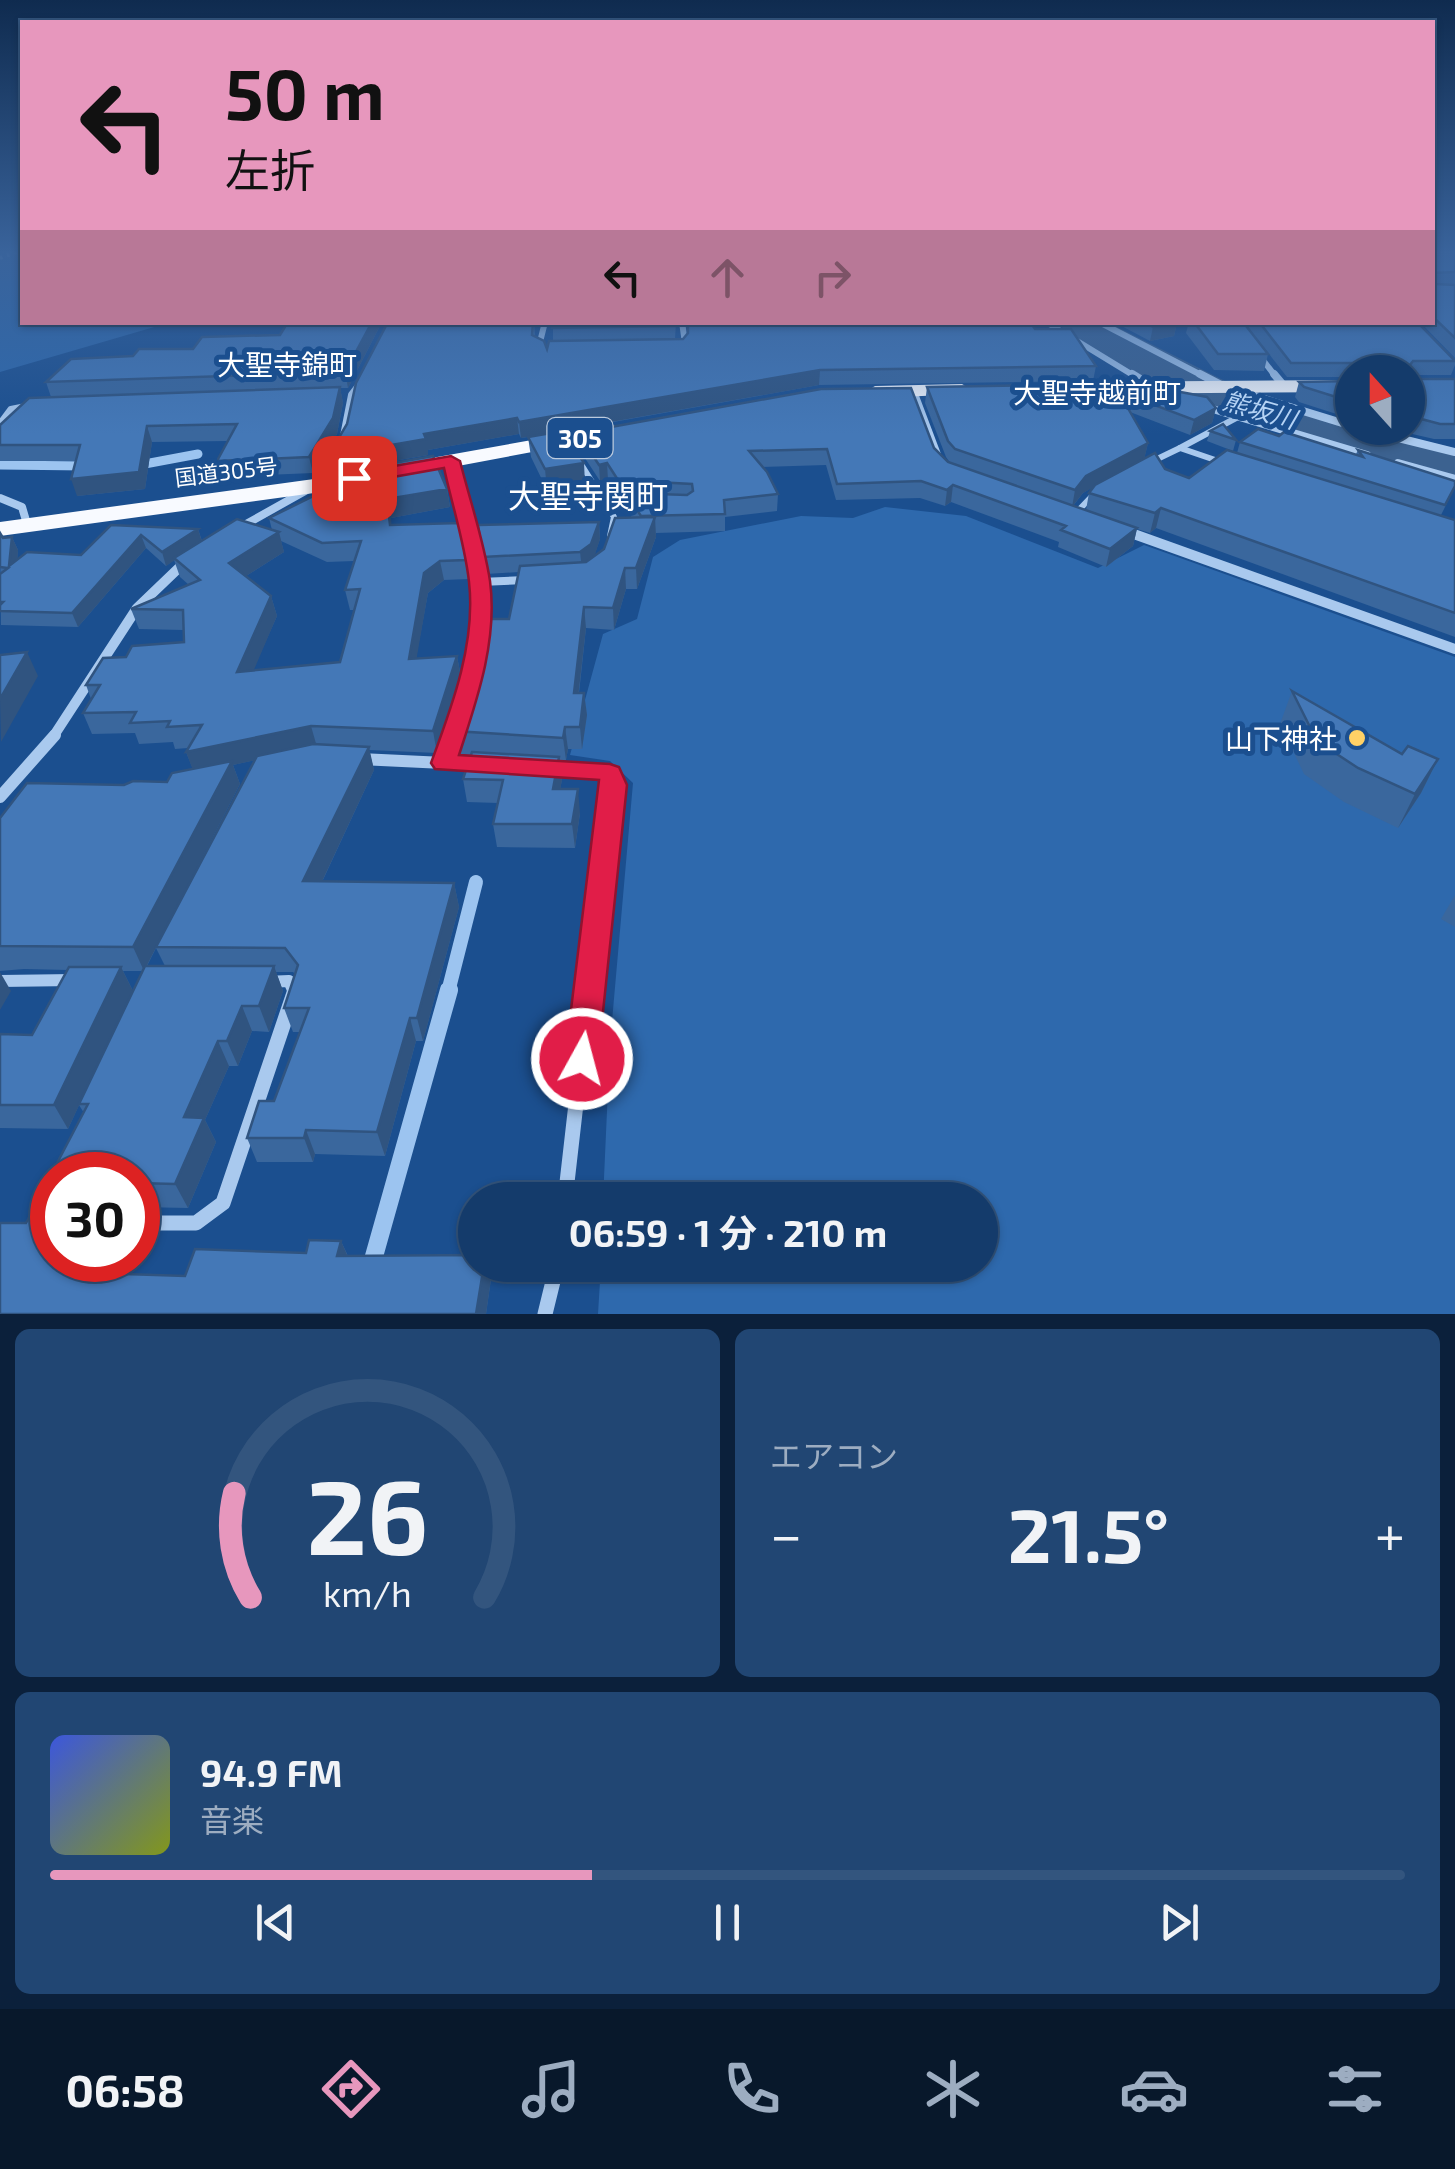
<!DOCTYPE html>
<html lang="ja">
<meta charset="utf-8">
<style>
:root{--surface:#143b6b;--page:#214673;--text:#f1f3f6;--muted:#9dadc1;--line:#33557e;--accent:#e797bd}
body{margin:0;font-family:"Exo 2","Noto Sans JP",sans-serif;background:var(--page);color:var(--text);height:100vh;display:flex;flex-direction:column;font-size:38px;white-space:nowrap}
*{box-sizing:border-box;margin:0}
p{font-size:32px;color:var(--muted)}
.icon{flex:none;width:55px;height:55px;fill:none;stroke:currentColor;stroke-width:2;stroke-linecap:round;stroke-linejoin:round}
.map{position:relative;height:1314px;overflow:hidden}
.side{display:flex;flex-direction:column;gap:15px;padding:15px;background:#0b203b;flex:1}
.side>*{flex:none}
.banner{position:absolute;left:20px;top:20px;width:1415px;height:305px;border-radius:0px;box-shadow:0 2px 8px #0004,0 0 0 2px var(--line);background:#e797bd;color:#111;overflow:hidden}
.needle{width:65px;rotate:339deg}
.tools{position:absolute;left:1335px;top:355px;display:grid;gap:20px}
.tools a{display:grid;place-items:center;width:90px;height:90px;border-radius:50%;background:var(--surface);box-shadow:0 2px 8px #0004,0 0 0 2px var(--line);font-size:50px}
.speed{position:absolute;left:30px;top:1152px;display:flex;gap:20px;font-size:50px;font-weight:700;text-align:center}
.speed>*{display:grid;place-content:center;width:130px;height:130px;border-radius:50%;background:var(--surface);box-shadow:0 2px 8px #0004,0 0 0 2px var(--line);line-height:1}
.speed .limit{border:15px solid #d22;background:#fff;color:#111}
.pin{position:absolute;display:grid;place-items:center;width:85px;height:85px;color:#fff;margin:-42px;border-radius:20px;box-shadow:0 5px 15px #0006}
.me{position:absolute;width:110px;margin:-55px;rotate:7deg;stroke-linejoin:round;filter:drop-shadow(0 0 8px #0008)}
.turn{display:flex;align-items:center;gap:35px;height:210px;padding:0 40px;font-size:45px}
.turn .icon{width:130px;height:130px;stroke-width:2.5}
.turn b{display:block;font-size:70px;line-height:85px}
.lanes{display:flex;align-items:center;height:95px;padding:0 40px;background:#0003;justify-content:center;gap:50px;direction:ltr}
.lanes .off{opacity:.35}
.big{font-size:75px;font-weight:700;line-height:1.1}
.side .card{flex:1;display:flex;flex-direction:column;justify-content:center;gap:15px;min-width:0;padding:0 35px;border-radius:15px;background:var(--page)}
.side .dial{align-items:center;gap:0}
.dial svg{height:260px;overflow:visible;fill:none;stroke:var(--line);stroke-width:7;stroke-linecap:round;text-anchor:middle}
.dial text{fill:var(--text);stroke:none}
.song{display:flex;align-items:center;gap:30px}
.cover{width:120px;height:120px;border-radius:15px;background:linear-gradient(135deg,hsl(230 70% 55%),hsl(70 70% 35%))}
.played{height:10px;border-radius:5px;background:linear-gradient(90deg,var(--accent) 40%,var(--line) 40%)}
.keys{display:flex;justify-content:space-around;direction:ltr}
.heat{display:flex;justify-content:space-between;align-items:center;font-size:55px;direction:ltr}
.side .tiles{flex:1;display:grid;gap:15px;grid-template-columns:1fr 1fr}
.card:last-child{grid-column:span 2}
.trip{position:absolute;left:458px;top:1182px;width:540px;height:100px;border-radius:50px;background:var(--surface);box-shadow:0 2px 8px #0004,0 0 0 2px var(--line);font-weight:700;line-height:100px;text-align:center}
.dock{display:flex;height:160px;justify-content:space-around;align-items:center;background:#08182b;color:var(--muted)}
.dock .icon{width:70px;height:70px}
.dock .on{color:var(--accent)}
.dock b{font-size:45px;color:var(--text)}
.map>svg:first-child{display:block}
.green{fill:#2e69ad}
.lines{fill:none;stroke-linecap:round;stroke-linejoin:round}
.stream-far3{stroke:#9cc4f0;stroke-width:6}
.stream-far2{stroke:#9cc4f0;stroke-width:9}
.stream-far1{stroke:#9cc4f0;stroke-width:14}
.stream{stroke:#9cc4f0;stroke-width:18}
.river{fill:#3c6290;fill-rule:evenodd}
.path{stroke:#a9c9ee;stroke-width:4;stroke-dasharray:2.5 5;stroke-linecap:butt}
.service-far1{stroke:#a9c9ee;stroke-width:6}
.service{stroke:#a9c9ee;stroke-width:8}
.minor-far4{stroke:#a9c9ee;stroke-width:6}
.minor-far3{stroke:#a9c9ee;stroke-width:8}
.minor-far2{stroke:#a9c9ee;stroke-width:10}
.minor-far1{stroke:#a9c9ee;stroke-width:12}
.minor{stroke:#a9c9ee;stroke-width:15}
.trunk{fill:#f8faff;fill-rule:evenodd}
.wall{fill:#3a679d;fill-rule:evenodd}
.shaded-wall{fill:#305480}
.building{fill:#4478b7;stroke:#305480;stroke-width:2.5}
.route{fill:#e11d48;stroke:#92132f;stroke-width:2.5}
.poi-dot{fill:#ffd166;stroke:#1b4f8f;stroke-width:4}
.labels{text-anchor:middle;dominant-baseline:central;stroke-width:10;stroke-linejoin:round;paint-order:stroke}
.far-street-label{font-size:22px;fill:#fff;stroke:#1b4f8f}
.far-water-label{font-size:25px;font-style:italic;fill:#b5d3f5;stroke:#1b4f8f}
.shield{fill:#1b4f8f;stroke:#bbcadd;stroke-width:2.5}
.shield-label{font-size:25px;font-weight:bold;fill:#fff}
.far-quarter-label{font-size:28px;fill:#fff;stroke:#1b4f8f}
.poi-label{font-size:28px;fill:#fff;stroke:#1b4f8f;text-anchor:end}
.quarter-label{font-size:32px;fill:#fff;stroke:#1b4f8f}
</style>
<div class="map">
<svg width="1455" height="1314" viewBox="0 0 1455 1314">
<rect width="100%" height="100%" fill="#1b4f8f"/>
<g class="green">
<path d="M0 250H22V322L168 323 0 372Z"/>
<path d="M885 507 966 516 1098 568 1144 545 1455 657V1314H598L601 1265H980V1200H603L610 1044 633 783 610 761 570 755 603 634 637 619 653 557 680 540 801 516 853 518Z"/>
</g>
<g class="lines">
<path class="stream-far3" d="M1062 336 1093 333"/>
<g class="stream-far2">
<path d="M0 465 86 466"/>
<path d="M134 466 198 454"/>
</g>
<path class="stream-far1" d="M448 992 476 882"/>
<path class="stream" d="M371 1267 449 990"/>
<path class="river" d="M1058 322H1107L1229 383 1352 424V428L1455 451V481C1340 453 1226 422 1121 366 1101 355 1071 342 1058 322Z"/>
<path class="path" d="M0 258 21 250"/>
<g class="service-far1">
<path d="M1180 448 1236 418"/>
<path d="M579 461 614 517 610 536"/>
<path d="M1151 462 1180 448 1221 462"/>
<path d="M1076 513 1095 493"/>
</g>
<path class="service" d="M480 582 525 580"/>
<g class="minor-far4">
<path d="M1046 322 1136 377"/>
<path d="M1099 322 1205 377"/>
<path d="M680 347 685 343 682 322"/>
<path d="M543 349 539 346 545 322"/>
<path d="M1259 355 1276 377"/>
</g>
<g class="minor-far3">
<path d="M1132 374 1153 387"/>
<path d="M1200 374 1225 387 1352 426"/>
<path d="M1274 374 1284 386"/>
<path d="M913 391 939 460"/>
<path d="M1206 407 1367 455"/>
<path d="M0 425 11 410 31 406"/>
<path d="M1358 428 1455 452"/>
<path d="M344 436 352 395 362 382"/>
<path d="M451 461 470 536"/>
<path d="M1398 463 1455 479"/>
<path d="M0 498 22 507 27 524"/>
<path d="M239 528 314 486 334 455"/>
<path d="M1125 531 1138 536"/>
</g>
<g class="minor-far2">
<path d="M469 533 479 610 474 661"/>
<path d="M1131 533 1455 649"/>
<path d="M53 737 137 608 186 561"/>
<path d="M453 737 458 721"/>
</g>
<g class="minor-far1">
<path d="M453 735 444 763 478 764"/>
<path d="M360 759 444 763"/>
<path d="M550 767 603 770 610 773 613 785 589 992"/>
<path d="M0 797 55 735"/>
<path d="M0 981 74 980"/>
<path d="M266 982 289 981 294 992"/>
</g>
<g class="minor">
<path d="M565 1200 589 990"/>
<path d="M138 1223H196L223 1203 295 990"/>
<path d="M545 1314 557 1265"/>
</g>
<g class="trunk">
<path d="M1352 380V392L1080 394 1070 388 1080 382Z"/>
<path d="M962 384 972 390 969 394 875 398 865 392 875 386Z"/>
<path d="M616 425 623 427V435L314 493 0 536V522L314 479Z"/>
</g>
</g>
<g class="wall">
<path d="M1432 250H1455V358L1420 322H1432Z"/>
<path d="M288 322H382L348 388H340L343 403 337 434 313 473 222 477 217 461 228 441 152 442 145 489 77 496 75 461H0V425L51 397 46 382 133 356 193 349 280 335Z"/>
<path d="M388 322H534L535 336 547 349 553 341V322H676L675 339 1035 329 1096 366 1093 381 819 385 563 431 585 484 547 490 531 457 528 437 521 438 519 434 428 450V455L331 472 347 424Z"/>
<path d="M1114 322H1177L1174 336 1150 341Z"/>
<path d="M1189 322H1243L1268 354 1264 371 1214 370 1186 333Z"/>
<path d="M1244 322H1417L1455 359V365L1451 375H1411V379H1455V439H1434L1408 433 1403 428H1408V372H1352V377H1287Z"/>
<path d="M1352 381V419L1299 402 1295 397 1299 382Z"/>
<path d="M927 387 1123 401 1125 394 1216 408 1212 423 1190 435 1130 412 1148 443 1144 459 1189 478 1237 453 1240 442 1279 436 1356 454 1358 450 1455 487 1441 515 1455 520V637L1156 528 1150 533 1137 529 1133 546 1106 567 1058 547 1059 542 951 502 945 506 920 498 836 500 826 465 762 467 778 494 777 511 725 517V531L656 533V537L637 589H626L614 630 586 628 579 693H584L587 715 582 749H568L566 760H559L562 780 560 789 580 813 575 848 497 847 493 824 498 803 467 802 463 779 471 755 458 754 454 731 509 619 519 572 486 574 478 525 599 522 600 539 594 556 604 549 632 518 627 510 626 497H619L608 480 600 481 579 449 578 433 934 448 948 462 951 464 946 457 925 403ZM1093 487 1089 493 1086 510 1073 506 1083 493Z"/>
<path d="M1210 431 1236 440 1233 451 1207 441Z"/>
<path d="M433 456 447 489 450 507 391 518V525L460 523 469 579 444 580 428 593 416 658 457 656 461 677 437 753 369 750 374 770 322 882 454 883 459 907 423 1041H416L385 1156 315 1154 313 1162H257L247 1138 259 1101H274L300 1032H293L284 1008 295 974 293 972H276L283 991 269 1032 252 1031 238 1066H229L205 1120 216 1142 188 1208 138 1207V1175H52V1260H109L118 1274 185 1276 195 1249 306 1253 309 1240 341 1241 348 1256 475 1255V1265H488L491 1279 486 1314H0V1223H26L34 1208 46 1200 44 1188 84 1113 79 1105 68 1129 0 1128V1034L32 1035 68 970 24 969 0 971V818L27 783 124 785 133 781 167 782 172 773 193 769 186 752 188 748 175 749 173 742 139 744 135 733 92 734 83 713 91 699 86 685 103 658 126 657 132 646 184 642 183 630 139 629 131 609 189 585 180 577 174 560 166 566 146 548 78 627 1 625 0 533 3 538 12 537 18 550 17 560 27 552 81 555 111 525 198 529 202 541 237 519 272 530 269 518 372 467ZM281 541 327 562 354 561 345 590 350 610H354L340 662 253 670 277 616 271 596 246 576 284 552ZM255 760 172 917 240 784 233 765ZM156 948 165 966H147ZM123 971H143L133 991Z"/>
<path d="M1292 691 1402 754 1438 759 1421 793 1398 828 1344 802 1304 774 1280 724Z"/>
<path d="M1455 895V927L1441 919Z"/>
</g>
<g class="shaded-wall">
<path d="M372 322H382L348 388 345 372Z"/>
<path d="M1177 323 1174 336 1150 341 1153 327Z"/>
<path d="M820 370 819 385 521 438 519 422Z"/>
<path d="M340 387 343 403 337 434 313 473 309 457Z"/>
<path d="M1216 408 1212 423 1190 435 1194 420Z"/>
<path d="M517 418 519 434 428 450V455L331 472 328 456 424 434Z"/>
<path d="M147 426 152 442 145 489 77 496 71 479Z"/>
<path d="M1148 443 1144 460 1083 493 1072 507 1075 490 1086 476Z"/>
<path d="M584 463 585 484 547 490 545 469Z"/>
<path d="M607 463 608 480 600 481 599 465Z"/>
<path d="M953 485 951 502 945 506 947 490Z"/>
<path d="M447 489 450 507 391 518 393 545 387 499Z"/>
<path d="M1161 508 1156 528 1150 533 1155 513Z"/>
<path d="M655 517 656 537 637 589 636 568Z"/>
<path d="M599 522 600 539 593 561 582 569 580 552Z"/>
<path d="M1137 528 1133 546 1106 567 1110 549Z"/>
<path d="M198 529 202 542 166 566 162 552Z"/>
<path d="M279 532 284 552 235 583 229 563Z"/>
<path d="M141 535 146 548 78 627 72 613Z"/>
<path d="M12 537 18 550 16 580 9 566Z"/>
<path d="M440 561 444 580 428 593 413 679 409 659 424 573Z"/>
<path d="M625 568 626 589 614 630 613 608Z"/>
<path d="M271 596 277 616 244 693 237 672Z"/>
<path d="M584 607 586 628 576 715 574 693Z"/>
<path d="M27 652 38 676 1 742 0 699Z"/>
<path d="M457 656 461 677 437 753 433 731Z"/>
<path d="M584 693 587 715 582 749 580 727Z"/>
<path d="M311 726 317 747 233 765 240 784 144 971 133 947 194 773 186 752Z"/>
<path d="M565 727 568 749 566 760 563 738Z"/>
<path d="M369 747 374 770 311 905 303 881Z"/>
<path d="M559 757 562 780 556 812 553 789Z"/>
<path d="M1438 759 1421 793 1398 828 1415 794Z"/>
<path d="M578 789 580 813 575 848 572 824Z"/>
<path d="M454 883 459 907 423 1041 417 1018Z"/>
<path d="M274 966 283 991 269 1032 259 1006Z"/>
<path d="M121 967 133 991 68 1129 54 1105Z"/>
<path d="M0 972 11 991 0 1010Z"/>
<path d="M242 1006 252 1031 238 1066 227 1041Z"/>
<path d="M410 1018 416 1041 385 1156 377 1132Z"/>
<path d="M218 1041 229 1066 205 1120 216 1142 188 1208 175 1184 184 1117Z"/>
<path d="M306 1130 315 1154 313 1162 304 1138Z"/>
<path d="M341 1241 351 1264 337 1256Z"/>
<path d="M100 1260H109L119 1276 95 1273Z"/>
<path d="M484 1265H488L491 1279 486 1314H476Z"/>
</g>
<g class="building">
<path d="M1432 250H1455V272L1432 273Z"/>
<path d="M1432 281 1436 284 1455 285V338L1432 316Z"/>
<path d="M288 322H372L345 372 46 382 71 359 133 356 139 349H193L202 337 280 335Z"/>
<path d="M388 322H533L532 335 544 341 547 349 549 341 683 339 688 333V322H1030L1035 329H1071L1096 366 820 370 519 422 517 418 424 434 426 439 328 456 347 424 356 383Z"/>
<path d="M553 322H675V326L552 328Z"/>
<path d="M1144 322H1177V323L1153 327Z"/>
<path d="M1194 322H1243L1268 354H1218Z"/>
<path d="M1259 322H1417L1455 361H1413L1410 365 1411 379H1455V424H1440L1414 417 1408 412V372H1360V363H1291Z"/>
<path d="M1352 381V402L1304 387 1299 382Z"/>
<path d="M1114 384 1148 443 1086 476 1075 490 955 449 948 441 927 387Z"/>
<path d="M1127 385H1143L1207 397 1216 408 1194 420 1125 394Z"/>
<path d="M340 387 333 418 309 457 217 461 237 424 147 426 139 472 71 479 80 445H0V425L29 398Z"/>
<path d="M911 388 934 448 948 462 1137 528 1110 549 1061 530 1066 526 953 485 947 490 921 481 837 484 827 449 749 451 767 472 778 494 724 500 725 514 641 516 626 493 687 495 693 491 692 484 618 480 607 463 599 465 578 433 821 389Z"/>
<path d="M1223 424 1236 440 1210 431Z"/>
<path d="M1258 429 1279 436 1284 432 1363 457 1358 450 1455 481V486L1445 505 1240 442Z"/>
<path d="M563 431 584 463 545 469 528 437Z"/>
<path d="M1227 450 1455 520V613L1161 508 1155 513 1089 493 1095 485 1155 453 1165 469 1189 478Z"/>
<path d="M433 456 447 489 387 499 390 525 460 523 466 560 440 561 424 573 409 659 457 656 433 731 311 726 186 752 202 725 167 727 170 721 130 723 136 712 83 713 100 685H86L103 658 126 657 132 646 184 642 183 610 131 609 200 580 174 558 237 519 279 532 229 563 271 596 237 672 340 662 360 589 345 590 361 541 322 543 269 518 372 467Z"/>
<path d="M655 517 636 568H625L613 608 584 607 574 693H584L580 727H565L563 738 454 731 485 619H509L520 566 586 562 604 549 615 518Z"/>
<path d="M599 522 591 544 580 552 483 557 478 525Z"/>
<path d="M111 525 198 529 162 552 141 535 72 613 0 611V605L3 602H0V574L8 568 0 567V533L3 538 12 537 9 566 27 552 81 555Z"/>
<path d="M27 652 0 699V655Z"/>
<path d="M1292 691 1402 754 1408 746 1438 759 1415 794 1358 768 1317 741Z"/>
<path d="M313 744 369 747 303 881 454 883 417 1018H410L377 1132 306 1130 304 1138H247L259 1101H274L309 1008H284L298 965 285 948 156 947 257 756Z"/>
<path d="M472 752 559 757 553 789H578L572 824H493L503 780 463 779Z"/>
<path d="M232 761 133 947 0 946V818L27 783 124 785 133 781 167 782 172 773Z"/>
<path d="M145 966H274L259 1006H242L227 1041H218L184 1117 204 1118 175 1184 138 1183V1175H52V1260H100L95 1273 185 1276 195 1249 306 1253 309 1240 341 1241 337 1256 475 1255V1265H484L476 1314H0V1223H26L34 1208 46 1200 44 1188 88 1104H79Z"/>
<path d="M69 967H121L54 1105H0V1034L32 1035Z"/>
</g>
<linearGradient id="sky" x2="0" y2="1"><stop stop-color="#0f2b4f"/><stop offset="0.58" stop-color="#39639b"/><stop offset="1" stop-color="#39639b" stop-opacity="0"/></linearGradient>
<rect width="1455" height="434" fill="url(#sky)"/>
<path class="route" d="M451 456 460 461C470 501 484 541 490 581 498 640 477 700 459 755L610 764 619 767 627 785 598 1059 593 1069 582 1073 570 1069 565 1059 599 780 435 769 431 763C452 706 476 643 469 582 465 544 452 505 444 468L354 484 344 478 354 473Z"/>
<circle class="poi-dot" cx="1357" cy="738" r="10"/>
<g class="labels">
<g class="far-street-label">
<text transform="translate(226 471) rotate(-7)">国道305号</text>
</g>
<g class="far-water-label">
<text transform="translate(1260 409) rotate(16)">熊坂川</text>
</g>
<rect class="shield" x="547.5" y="418" width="65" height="40" rx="8"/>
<g class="shield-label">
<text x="580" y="438">305</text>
</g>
<g class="far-quarter-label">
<text x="287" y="364">大聖寺錦町</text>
<text x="1097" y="392">大聖寺越前町</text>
</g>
<g class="poi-label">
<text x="1337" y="738">山下神社</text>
</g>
<g class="quarter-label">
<text x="588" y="495">大聖寺関町</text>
</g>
</g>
</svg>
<div class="tools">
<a><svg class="needle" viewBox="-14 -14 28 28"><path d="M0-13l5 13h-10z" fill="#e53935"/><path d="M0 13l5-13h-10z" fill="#9dadc1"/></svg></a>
</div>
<div class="speed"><div class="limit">30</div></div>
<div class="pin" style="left:354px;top:478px;background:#d93025"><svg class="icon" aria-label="arrive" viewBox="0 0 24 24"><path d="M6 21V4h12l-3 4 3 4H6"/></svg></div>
<svg class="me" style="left:582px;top:1059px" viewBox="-20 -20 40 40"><circle r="17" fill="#e11d48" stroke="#fff" stroke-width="3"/><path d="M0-11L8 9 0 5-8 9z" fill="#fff"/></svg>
<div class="trip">06:59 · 1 分 · 210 m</div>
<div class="banner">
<div class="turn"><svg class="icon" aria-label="left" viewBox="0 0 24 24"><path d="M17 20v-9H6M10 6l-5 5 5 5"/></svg><div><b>50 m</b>左折</div></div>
<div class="lanes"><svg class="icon" aria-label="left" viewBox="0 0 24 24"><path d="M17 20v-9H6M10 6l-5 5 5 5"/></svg><svg class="icon off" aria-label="ahead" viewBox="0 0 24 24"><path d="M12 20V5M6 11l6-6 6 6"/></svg><svg class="icon off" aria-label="right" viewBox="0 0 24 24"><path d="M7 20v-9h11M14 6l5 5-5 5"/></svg></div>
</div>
</div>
<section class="side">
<div class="tiles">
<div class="card dial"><svg viewBox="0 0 100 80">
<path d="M14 69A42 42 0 1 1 86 69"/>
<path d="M14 69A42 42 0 0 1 9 37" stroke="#e797bd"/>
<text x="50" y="56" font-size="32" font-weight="700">26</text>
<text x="50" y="72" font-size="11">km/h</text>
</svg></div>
<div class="card"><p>エアコン</p>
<div class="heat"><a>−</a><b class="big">21.5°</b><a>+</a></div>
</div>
<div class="card">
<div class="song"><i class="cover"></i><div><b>94.9 FM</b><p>音楽</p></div></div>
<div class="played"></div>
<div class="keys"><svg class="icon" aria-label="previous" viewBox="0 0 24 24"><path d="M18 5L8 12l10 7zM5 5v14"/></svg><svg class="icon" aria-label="pause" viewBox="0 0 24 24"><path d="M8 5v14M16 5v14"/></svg><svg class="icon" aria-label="next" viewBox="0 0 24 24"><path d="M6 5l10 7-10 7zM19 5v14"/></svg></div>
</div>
</div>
</section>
<nav class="dock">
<b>06:58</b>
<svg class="icon on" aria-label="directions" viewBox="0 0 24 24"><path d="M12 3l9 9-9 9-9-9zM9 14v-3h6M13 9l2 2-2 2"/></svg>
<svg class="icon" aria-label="music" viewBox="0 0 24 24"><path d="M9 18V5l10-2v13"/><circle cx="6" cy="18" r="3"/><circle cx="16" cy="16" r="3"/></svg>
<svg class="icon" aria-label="phone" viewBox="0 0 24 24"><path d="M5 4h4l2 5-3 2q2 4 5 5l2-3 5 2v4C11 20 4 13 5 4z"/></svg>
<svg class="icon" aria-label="climate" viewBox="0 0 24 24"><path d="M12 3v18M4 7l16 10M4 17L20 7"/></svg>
<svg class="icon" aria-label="car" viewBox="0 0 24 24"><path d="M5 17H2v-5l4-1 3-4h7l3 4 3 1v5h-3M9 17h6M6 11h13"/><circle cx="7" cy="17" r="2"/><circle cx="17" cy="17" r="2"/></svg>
<svg class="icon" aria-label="filters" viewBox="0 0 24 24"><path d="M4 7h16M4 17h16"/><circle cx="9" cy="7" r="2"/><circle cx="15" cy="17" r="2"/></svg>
</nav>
